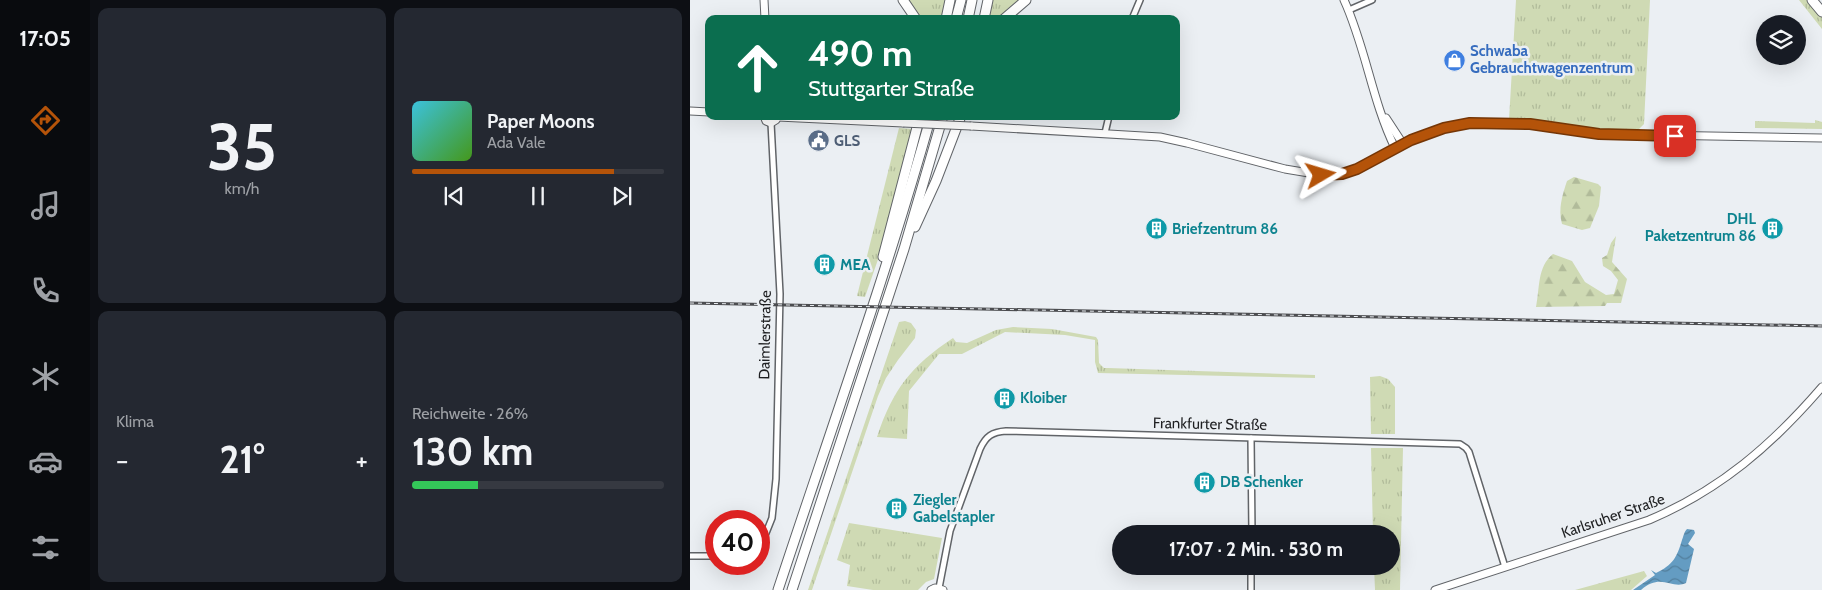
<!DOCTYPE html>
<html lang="de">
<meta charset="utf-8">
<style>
:root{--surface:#171b24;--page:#242831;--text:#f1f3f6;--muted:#9ea1a6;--line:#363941;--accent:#b45309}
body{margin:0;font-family:Cabin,sans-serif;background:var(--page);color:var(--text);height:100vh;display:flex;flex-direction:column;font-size:19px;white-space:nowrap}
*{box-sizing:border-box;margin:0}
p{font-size:16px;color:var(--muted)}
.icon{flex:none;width:28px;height:28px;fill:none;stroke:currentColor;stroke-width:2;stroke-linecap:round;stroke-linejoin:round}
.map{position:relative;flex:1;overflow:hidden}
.drawer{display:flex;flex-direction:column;gap:8px;padding:8px;background:#0d0f14;width:600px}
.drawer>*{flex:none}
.top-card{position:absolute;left:15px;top:15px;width:475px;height:105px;border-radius:10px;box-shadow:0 5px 20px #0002;background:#0b6e4f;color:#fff;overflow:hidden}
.buttons{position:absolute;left:1066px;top:15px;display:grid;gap:10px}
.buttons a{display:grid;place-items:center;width:50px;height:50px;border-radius:50%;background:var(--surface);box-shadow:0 5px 20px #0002;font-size:25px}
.speed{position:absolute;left:15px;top:510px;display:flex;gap:10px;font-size:25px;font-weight:700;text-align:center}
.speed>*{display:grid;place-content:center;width:65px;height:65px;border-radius:50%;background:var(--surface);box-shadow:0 5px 20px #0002;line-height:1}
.speed .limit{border:8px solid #d22;background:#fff;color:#111}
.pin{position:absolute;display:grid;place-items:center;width:42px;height:42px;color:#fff;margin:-21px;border-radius:10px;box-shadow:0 2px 8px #0006}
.me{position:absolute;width:55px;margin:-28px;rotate:83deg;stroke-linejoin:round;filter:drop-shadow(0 0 4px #0008)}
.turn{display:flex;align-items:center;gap:18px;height:105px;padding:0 20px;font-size:22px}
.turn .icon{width:65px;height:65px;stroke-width:2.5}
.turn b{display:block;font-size:35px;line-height:42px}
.big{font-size:38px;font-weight:700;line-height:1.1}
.drawer .widget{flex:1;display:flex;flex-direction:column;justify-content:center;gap:8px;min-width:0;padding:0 18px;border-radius:10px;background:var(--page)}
.drawer .dial{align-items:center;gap:0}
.dial b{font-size:65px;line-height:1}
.song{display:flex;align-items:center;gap:15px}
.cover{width:60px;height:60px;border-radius:8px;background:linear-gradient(135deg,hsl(190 70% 55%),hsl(100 70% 35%))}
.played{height:5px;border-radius:2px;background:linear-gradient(90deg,var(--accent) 80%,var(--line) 80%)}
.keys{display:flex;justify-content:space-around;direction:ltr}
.heat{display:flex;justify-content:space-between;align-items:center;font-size:28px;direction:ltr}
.charge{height:8px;border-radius:4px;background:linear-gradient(90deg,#34c759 26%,var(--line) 0)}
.drawer .tiles{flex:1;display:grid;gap:8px;grid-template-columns:repeat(2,1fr)}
.trip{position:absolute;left:422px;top:525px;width:288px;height:50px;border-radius:25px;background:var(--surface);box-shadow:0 5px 20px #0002;font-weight:700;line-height:50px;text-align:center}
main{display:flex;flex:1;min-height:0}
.menu{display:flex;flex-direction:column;width:90px;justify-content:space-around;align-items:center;background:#090b0e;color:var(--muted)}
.menu .icon{width:35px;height:35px}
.menu .on{color:var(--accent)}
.menu b{font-size:22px;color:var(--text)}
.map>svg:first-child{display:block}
.grass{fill:url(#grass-tufts)}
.forest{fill:url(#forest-firs)}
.water{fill:url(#water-waves)}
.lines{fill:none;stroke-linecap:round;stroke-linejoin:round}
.street-casing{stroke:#616468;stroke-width:8}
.secondary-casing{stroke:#616468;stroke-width:9}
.highway-casing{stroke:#616468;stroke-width:11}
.street{stroke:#fff;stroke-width:5}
.secondary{stroke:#fff;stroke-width:7}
.highway{stroke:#fff;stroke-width:9}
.rail-casing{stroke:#4b4c4f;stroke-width:3}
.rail{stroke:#ebeff3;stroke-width:1;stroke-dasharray:4;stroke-linecap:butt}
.secondary-bridge-casing{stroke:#616468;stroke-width:9;stroke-linecap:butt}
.secondary-bridge{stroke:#fff;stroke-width:7}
.route-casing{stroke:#753606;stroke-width:12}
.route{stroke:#b45309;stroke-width:9}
.labels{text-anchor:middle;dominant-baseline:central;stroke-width:5;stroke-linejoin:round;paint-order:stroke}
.shop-label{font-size:15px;font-weight:bold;fill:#366cbe;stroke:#ebeff3;text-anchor:start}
.service-label{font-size:15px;font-weight:bold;fill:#4e5e75;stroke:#ebeff3;text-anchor:start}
.culture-label{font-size:15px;font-weight:bold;fill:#0d838f;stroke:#ebeff3;text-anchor:start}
.street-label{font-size:15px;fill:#1e1f21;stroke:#ebeff3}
</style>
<main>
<nav class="menu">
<b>17:05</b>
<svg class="icon on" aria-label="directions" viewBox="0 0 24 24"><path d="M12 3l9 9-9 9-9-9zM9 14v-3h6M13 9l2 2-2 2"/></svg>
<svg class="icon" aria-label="music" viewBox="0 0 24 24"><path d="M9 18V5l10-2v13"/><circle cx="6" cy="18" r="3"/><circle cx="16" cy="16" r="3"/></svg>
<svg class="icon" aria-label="phone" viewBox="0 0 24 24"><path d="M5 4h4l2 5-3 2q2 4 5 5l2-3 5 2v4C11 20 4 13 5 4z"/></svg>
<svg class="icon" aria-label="climate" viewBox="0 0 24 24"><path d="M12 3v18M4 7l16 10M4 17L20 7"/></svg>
<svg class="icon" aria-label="car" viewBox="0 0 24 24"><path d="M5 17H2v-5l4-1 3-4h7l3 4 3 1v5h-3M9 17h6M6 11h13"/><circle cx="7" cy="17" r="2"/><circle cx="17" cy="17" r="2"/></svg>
<svg class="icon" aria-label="filters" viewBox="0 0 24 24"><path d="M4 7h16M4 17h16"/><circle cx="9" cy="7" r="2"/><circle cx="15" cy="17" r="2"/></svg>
</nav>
<section class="drawer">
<div class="tiles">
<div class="widget dial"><b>35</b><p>km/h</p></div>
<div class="widget">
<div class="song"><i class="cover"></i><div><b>Paper Moons</b><p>Ada Vale</p></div></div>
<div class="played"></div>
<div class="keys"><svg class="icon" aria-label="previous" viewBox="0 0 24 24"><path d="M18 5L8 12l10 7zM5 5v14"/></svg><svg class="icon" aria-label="pause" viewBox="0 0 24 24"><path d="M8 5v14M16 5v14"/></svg><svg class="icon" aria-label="next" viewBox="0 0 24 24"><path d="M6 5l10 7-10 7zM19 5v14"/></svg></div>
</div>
<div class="widget"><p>Klima</p>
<div class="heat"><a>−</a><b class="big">21°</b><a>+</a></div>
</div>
<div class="widget"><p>Reichweite · 26%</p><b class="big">130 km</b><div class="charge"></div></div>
</div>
</section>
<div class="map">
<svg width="1132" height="590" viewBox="0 0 1132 590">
<defs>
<pattern id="grass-tufts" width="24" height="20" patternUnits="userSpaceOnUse" patternTransform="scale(1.25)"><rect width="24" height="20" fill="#cfdab4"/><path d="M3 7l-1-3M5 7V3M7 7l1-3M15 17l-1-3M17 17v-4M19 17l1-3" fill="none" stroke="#b1bb9a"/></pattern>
<pattern id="forest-firs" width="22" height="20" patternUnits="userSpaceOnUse" patternTransform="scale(1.25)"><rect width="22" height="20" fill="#cfdab4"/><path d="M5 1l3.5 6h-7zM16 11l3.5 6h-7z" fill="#b1bb9a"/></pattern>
<pattern id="water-waves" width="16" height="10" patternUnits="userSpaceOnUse" patternTransform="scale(1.25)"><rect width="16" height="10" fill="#649cc2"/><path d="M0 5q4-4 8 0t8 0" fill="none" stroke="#527f9d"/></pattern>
</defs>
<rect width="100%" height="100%" fill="#ebeff3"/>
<g class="grass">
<path d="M214 0H255L251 19H228Z"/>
<path d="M302 0H332L312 19H299Z"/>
<path d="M826 0H960L954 124 948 130 906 132 887 130 860 123 819 120Z"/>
<path d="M1109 0H1118L1132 17V29Z"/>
<path d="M1125 120 1132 122V129L1065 128V121L1125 123Z"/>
<path d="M209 128 223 129 193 245 175 297 167 296Z"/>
<path d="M215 321 221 323 226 330 225 338 208 360 196 378 188 396 122 590H118L209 322Z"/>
<path d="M323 327 362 329 406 337 408 340 409 363 414 368H418L625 375V378L408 373 405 362V340L375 335 315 332 272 354H249L219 391 217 439 187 437C203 389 221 366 263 338L266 342 277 343 306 330Z"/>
<path d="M690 376 698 379 705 387V434H681L680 377Z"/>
<path d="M681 448H713L710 590H685L684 566H701V534H683Z"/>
<path d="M159 523 252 538 244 579 236 582 228 590H183L157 586 160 565 147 560Z"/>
<path d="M954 571 957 576 941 590H885Z"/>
</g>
<g class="forest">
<path d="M884 177 908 184 911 187 909 206 900 228 892 230 872 224C868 209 872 196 877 181Z"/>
<path d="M926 236 922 262 937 279 931 303H917L915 306 846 307C850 288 847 267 863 254L882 261 895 282 916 295 924 294 928 280 921 271 913 266 912 258 917 255 921 243Z"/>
</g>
<path class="water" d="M997 529 1004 530 1005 533 998 544 1004 549 996 583C982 590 971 572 951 590H943L965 575 961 570 966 573C983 565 987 557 992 540 994 535 994 532 997 529Z"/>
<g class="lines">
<defs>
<g id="street">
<path d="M659 10 682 0"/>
<path d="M442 19 450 0"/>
<path d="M415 133 419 116"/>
<path d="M561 438 562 534"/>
<path d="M69 544 76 533 82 518 86 479 90 294 81 123"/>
<path d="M0 556H26"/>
<path d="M249 588 260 531 290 449C296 436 302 432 316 431L770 444 776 448 779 452 815 567"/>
<path d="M561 590V566"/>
</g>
<g id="secondary">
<path d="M74 0 75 19"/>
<path d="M654 0C676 48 682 101 705 148"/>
<path d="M0 111 19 112"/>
<path d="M74 116 76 121 81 123 86 120 88 116"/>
<path d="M88 117 213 123"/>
<path d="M696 118 713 144"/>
<path d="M281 126 470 137 497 143 595 169 631 175 652 174 667 169 721 140 754 128 780 123 840 124 909 134 1132 138"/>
<path d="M241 590 245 588 253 590"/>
<path d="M745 590 959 520C1030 490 1082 445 1132 387"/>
</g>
<g id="highway">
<path d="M213 0 226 19"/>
<path d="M1122 0 1132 12"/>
<path d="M256 19 260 0"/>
<path d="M266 19 271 0"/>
<path d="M278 19 282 0"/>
<path d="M294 19 298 0"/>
<path d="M314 19 336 0"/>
<path d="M225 227 246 181 271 116"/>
<path d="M193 257 230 116"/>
<path d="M88 590C140 432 196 276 241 116"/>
<path d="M102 590 214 249 253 116"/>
</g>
</defs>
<use href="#street" class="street-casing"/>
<use href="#secondary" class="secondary-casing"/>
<use href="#highway" class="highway-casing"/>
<use href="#street" class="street"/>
<use href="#secondary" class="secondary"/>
<use href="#highway" class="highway"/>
<defs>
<path id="rail" d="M0 303 1132 326"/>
</defs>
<use href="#rail" class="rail-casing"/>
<use href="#rail" class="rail"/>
<defs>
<path id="secondary-bridge" d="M213 123 281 126"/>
</defs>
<use href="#secondary-bridge" class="secondary-bridge-casing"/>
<use href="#secondary-bridge" class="secondary-bridge"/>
</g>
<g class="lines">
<defs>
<path id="route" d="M631 175 652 174 667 169 721 140 754 128 780 123 840 124 909 134 985 136"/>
</defs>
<use href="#route" class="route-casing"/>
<use href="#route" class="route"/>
</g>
<defs>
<symbol id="shop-disc" viewBox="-11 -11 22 22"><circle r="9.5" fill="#3f7fe0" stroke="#ebeff3"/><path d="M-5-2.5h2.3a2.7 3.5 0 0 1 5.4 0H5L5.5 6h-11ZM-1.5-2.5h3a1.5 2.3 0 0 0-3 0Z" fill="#fff"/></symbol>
<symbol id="civic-disc" viewBox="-11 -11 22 22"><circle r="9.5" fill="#5c6f8a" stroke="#ebeff3"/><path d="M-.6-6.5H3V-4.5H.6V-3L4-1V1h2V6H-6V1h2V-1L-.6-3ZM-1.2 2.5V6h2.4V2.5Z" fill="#fff"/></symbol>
<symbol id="building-disc" viewBox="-11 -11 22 22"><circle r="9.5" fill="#0f9aa8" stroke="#ebeff3"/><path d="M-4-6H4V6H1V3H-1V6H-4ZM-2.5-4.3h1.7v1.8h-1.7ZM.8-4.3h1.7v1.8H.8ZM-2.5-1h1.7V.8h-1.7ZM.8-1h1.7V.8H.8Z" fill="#fff"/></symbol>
</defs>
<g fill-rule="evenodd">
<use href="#shop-disc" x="752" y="48" width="25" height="25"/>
<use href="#civic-disc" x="116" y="128" width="25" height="25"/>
<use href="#building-disc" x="1070" y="216" width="25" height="25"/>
<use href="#building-disc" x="454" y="216" width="25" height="25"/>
<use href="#building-disc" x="122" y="252" width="25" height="25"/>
<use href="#building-disc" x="302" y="386" width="25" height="25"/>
<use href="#building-disc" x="502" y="470" width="25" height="25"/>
<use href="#building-disc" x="194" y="496" width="25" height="25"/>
</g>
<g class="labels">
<g class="shop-label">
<text x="780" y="51">Schwaba<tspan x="780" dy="17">Gebrauchtwagenzentrum</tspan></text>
</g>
<g class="service-label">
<text x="144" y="141">GLS</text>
</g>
<g class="culture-label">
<text x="1066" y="219" text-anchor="end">DHL<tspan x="1066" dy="17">Paketzentrum 86</tspan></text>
<text x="482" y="229">Briefzentrum 86</text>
<text x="150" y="265">MEA</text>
<text x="330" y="398">Kloiber</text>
<text x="530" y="482">DB Schenker</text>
<text x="223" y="500">Ziegler<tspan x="223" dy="17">Gabelstapler</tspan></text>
</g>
<g class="street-label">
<text transform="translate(75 335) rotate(-89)">Daimlerstraße</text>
<text transform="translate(520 424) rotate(1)">Frankfurter Straße</text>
<text transform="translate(923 516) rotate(-19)">Karlsruher Straße</text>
</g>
</g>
</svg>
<div class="buttons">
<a><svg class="icon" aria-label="layers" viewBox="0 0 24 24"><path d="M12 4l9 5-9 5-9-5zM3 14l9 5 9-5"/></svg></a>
</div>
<div class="speed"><div class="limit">40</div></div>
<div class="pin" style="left:985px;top:136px;background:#d93025"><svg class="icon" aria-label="arrive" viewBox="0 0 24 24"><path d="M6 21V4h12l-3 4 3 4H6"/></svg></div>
<svg class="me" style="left:631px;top:175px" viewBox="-20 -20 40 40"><path d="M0-17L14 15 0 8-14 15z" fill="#b45309" stroke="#fff" stroke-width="4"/></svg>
<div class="trip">17:07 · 2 Min. · 530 m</div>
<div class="top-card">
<div class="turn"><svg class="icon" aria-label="ahead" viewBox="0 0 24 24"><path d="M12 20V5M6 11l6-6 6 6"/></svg><div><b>490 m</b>Stuttgarter Straße</div></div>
</div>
</div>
</main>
